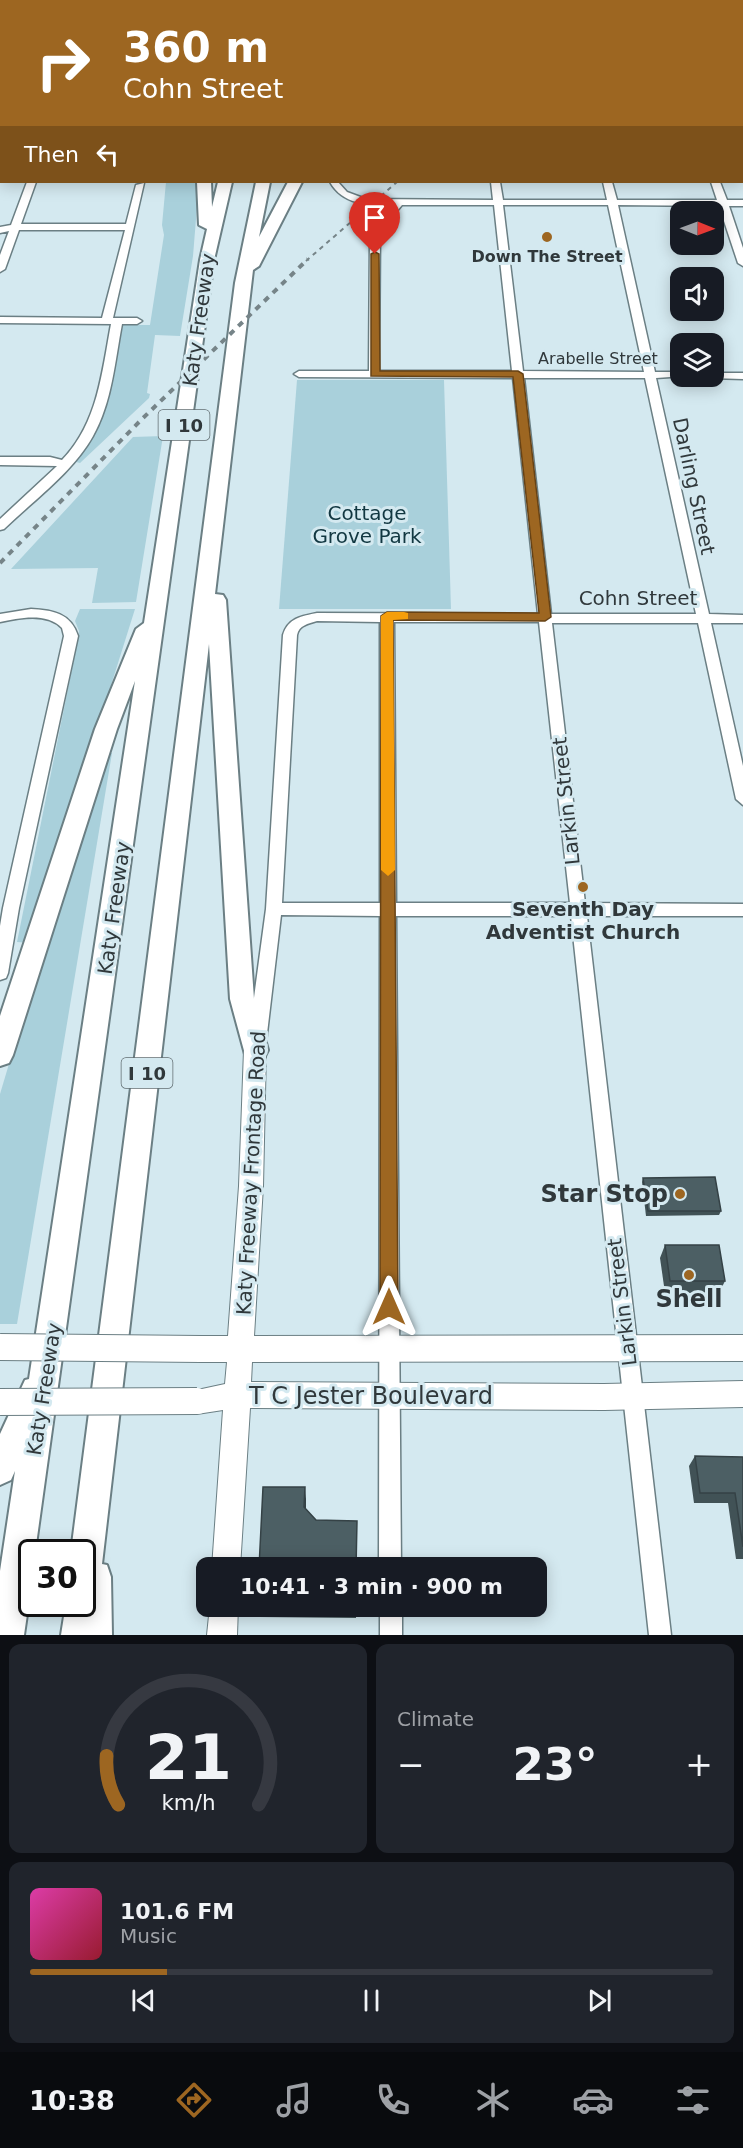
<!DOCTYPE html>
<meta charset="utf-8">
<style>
:root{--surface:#171b24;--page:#20242c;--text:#f1f3f6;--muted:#9ea1a6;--line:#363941;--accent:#9d6621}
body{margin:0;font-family:"DejaVu Sans",sans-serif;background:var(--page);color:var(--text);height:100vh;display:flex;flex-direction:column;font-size:22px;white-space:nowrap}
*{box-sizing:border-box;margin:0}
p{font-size:20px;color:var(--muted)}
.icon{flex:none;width:33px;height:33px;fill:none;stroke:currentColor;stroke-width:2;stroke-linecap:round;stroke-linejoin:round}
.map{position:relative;height:1635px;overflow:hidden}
.details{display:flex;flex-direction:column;gap:9px;padding:9px;background:#0d0f14;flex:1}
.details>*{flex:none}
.top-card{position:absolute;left:0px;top:0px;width:744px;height:183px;box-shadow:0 3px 15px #0003;background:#9d6621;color:#fff;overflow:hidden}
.needle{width:39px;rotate:91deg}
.controls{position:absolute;left:670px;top:201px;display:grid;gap:12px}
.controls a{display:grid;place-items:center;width:54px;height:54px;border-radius:12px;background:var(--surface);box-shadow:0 3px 15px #0003;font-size:30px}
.speed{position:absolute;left:18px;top:1539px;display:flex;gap:12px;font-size:30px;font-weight:700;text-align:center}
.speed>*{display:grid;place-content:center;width:78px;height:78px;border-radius:50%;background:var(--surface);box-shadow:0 3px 15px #0003;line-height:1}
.speed .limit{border:3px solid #111;border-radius:9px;background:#fff;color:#111}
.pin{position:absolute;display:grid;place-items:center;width:51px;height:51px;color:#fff;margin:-62px -26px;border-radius:50% 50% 50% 0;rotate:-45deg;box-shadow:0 0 6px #0007}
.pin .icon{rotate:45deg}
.me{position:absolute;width:66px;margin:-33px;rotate:0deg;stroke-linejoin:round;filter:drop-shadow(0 0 4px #0008)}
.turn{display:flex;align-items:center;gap:21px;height:126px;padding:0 24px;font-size:27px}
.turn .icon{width:78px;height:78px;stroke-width:2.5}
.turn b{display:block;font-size:42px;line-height:51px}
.then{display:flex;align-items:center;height:57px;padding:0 24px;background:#0003;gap:12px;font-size:22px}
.big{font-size:45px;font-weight:800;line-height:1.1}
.details .widget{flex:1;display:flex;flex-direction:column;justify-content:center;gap:9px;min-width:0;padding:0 21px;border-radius:12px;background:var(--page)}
.details .dial{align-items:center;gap:0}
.dial svg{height:156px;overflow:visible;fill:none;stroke:var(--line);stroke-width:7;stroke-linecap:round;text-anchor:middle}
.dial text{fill:var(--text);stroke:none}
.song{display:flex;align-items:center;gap:18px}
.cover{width:72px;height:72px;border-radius:9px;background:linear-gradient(135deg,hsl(320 70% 55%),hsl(350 70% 35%))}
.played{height:6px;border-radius:3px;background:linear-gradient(90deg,var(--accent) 20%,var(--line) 20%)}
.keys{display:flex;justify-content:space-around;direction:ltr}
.heat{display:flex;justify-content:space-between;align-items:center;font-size:33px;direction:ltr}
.details .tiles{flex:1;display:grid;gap:9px;grid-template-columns:1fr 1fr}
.widget:last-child{grid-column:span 2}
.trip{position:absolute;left:196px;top:1557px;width:351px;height:60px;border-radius:12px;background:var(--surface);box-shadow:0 3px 15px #0003;font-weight:800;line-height:60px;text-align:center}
.tab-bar{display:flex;height:96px;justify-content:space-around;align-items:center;background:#090b0e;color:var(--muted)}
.tab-bar .icon{width:42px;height:42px}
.tab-bar .active{color:var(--accent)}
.tab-bar b{font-size:27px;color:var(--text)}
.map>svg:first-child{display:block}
.green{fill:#a9d0db}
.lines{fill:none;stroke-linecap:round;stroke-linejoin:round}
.minor-casing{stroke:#6b7f84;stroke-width:3}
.major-casing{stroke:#6b7f84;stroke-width:2}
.highway-casing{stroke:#6b7f84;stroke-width:4}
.minor{fill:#fff;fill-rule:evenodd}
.major{fill:#fff;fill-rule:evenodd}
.highway{fill:#fff;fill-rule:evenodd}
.rail-far1{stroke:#768488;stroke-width:2;stroke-dasharray:4.5 4.5;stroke-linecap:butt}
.rail{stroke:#768488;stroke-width:4;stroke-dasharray:6 6;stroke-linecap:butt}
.major-bridge-casing{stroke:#6b7f84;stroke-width:28;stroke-linecap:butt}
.major-bridge{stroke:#fff;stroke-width:26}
.wall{fill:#415256}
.shaded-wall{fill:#354246}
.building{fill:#4c5f64;stroke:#354246;stroke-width:1.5}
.route{fill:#9d6621;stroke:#664215;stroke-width:1.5}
.slow{fill:#f59e0b}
.poi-dot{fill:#9d6621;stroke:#d4e9f0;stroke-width:2}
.labels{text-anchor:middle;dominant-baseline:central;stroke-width:6;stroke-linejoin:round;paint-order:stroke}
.far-poi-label{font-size:16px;font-weight:bold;fill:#30383b;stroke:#d4e9f0}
.far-street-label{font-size:16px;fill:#30383b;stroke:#d4e9f0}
.shield{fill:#d4e9f0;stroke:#616d71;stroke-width:1.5}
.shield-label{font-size:18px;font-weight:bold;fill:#30383b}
.street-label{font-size:20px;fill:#30383b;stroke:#d4e9f0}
.park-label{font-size:20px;fill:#113741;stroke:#d4e9f0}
.poi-label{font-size:20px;font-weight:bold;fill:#30383b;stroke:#d4e9f0}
.near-poi-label{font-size:24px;font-weight:bold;fill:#30383b;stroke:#d4e9f0;text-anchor:end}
.near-street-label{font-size:24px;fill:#30383b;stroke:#d4e9f0}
</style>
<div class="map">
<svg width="743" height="1635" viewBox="0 0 743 1635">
<rect width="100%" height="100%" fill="#d4e9f0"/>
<g class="green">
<path d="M0 0H253L2 2 1 33Z"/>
<path d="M166 182H199L193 256 180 336 155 335 147 393 150 394 149 398 80 463 72 461C108 425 112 372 123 325H150L164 235 162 225Z"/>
<path d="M297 380H444L451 609H279Z"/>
<path d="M163 436 136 602 92 603 98 568 11 569 133 437Z"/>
<path d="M80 609H135L30 943 17 942 78 639 79 631 75 621Z"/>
<path d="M102 753H112L17 1324H0V1094Z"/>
</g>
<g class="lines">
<defs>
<g id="minor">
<path d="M130 0H138L139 2H131Z"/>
<path d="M0 47H2L0 52Z"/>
<rect x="0" y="63" width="2" height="4"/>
<rect x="742" y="72" width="1" height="4"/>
<rect x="0" y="115" width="2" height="6"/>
<path d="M27 182H36L21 224H126L136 185 144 183 113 318H137L142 321 137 324H122C115 361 112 402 93 436 73 472 34 500 4 529L0 530V519L57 466 0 465V457H50L62 460C98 423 102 372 111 324L0 323V317L102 318 125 230H19L5 269 0 272V255L9 231 0 233V227L11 225Z"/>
<path d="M330 182H338L347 192 366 199 493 200 491 182H500L503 200H607L603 182H612L617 200H717L711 182H720L727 200H743V206H729L743 248V266L738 263 719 206 618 205 655 372H681V376H685L656 378 709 614 743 615V623H711L743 766V805L736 799 698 623H552L585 903 743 904V916H587L671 1635H649L571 916H396L401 1568H379L380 916 281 915 266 1042 263 1047 257 1049 251 1047 248 1042 266 909 283 635C288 618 302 616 317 613L538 614 513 378 299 377 294 374 299 371H369L370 235 373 228 392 205C368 205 343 205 330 182ZM402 205H494L512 371H379L380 235 381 230ZM503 205H608L644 372 523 371ZM524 378H645L696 614H551ZM317 621 380 622V903H282L297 635C299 625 308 624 317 621ZM394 622H539L570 903H396Z"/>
<path d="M714 373H743V379L710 378 709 376H714Z"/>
<path d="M31 609C52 610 71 613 78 636L19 908 8 973 6 978 0 980V926L3 908 64 636 62 628C47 612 19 618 0 622V614Z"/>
<rect x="380" y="1606" width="22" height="29"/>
</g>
<g id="major">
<path d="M397 0H409L396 2Z"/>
<path d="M418 0H429L417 2Z"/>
<rect x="0" y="133" width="2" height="6"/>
<path d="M0 166H2L0 174Z"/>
<path d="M255 1040 263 1043 266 1050 263 1186 254 1336 743 1335V1361L252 1362 251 1382 604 1384 743 1381V1407L604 1410 250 1408 240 1568H212L223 1410 197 1414 188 1410 184 1401 188 1392 225 1384 227 1362H201L192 1358 188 1349 192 1340 201 1336H228L239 1186 244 1050 247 1043Z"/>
<path d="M210 1606H238L237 1635H207Z"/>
</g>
<g id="highway">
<path d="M257 0H269L257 2Z"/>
<path d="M296 0H308L296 2Z"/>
<rect x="324" y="0" width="12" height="2"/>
<rect x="363" y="0" width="12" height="2"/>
<path d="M386 0H401L400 2Z"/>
<path d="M197 182H211L212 207 218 182H232L214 260 35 1552H32V1580L24 1635H0V1571L15 1471 11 1480 0 1485V1434L25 1380 29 1379 135 681 117 729 13 1055 9 1063 0 1066V1016L95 729 136 629 144 623 200 260 207 229 199 225Z"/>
<path d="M256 182H270L259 237 288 182H302L259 266 253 270 215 594 223 595 226 600 254 999 268 1050 264 1058 255 1061 246 1058 230 999 209 644 102 1564 107 1565 111 1577 112 1635H61L66 1604H82V1552H71L235 283Z"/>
</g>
</defs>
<use href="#minor" class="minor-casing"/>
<use href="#major" class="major-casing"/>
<use href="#highway" class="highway-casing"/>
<use href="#minor" class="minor"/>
<use href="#major" class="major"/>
<use href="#highway" class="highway"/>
<g class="rail-far1">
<path d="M626 2 628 0"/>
<path d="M306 261 397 182"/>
</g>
<path class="rail" d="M0 563 142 419 308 259"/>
<defs>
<g id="major-bridge">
<path d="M0 1347 201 1349"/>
<path d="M0 1402 197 1401"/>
</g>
</defs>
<use href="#major-bridge" class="major-bridge-casing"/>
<use href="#major-bridge" class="major-bridge"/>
</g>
<g class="wall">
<rect x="501" y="0" width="43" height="2"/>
<path d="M643 1178 721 1211 719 1215 646 1216 642 1182Z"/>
<path d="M665 1245 725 1281 719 1293H665L660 1258Z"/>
<path d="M695 1456 743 1457V1559H736L728 1503H694L689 1466Z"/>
<path d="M356 1606V1618L260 1617 257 1608Z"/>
</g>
<path class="shaded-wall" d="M305 1487 306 1499V1518L304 1507Z"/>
<g class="building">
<path d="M715 1177 721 1211H648L643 1178Z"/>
<path d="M665 1245H719L725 1281H670Z"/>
<path d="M695 1456 743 1457V1547L735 1493H700Z"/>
<path d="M263 1487H305L304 1507 316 1520 357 1521 356 1568H259Z"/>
<rect x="257" y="1606" width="99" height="2"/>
</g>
<path class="route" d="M375 252 379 254 380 371H518L523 374 551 617 545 621 393 620 398 1307 395 1313 389 1316 383 1313 380 1307 381 616 387 612 539 613 513 377 371 376V254Z"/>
<path class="slow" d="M404 612 408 613V619L393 620 395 870 388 876 381 870V616L387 612Z"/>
<g class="poi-dot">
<circle cx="547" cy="237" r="6"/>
<circle cx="583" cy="887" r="6"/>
<circle cx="680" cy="1194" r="6"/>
<circle cx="689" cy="1275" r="6"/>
</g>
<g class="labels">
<g class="far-poi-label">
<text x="547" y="256">Down The Street</text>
</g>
<g class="far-street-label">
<text x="598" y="358">Arabelle Street</text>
</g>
<g class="shield">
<rect x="158.5" y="410" width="51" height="30" rx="4.5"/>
<rect x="121.5" y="1058" width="51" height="30" rx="4.5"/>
</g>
<g class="shield-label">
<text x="184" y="425">I 10</text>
<text x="147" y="1073">I 10</text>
</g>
<g class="street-label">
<text transform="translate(199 320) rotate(-82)">Katy Freeway</text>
<text transform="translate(694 486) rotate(78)">Darling Street</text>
<text x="638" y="598">Cohn Street</text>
<text transform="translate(566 801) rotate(-96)">Larkin Street</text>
<text transform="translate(114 908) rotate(-82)">Katy Freeway</text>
<text transform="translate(251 1173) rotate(-87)">Katy Freeway Frontage Road</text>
<text transform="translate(622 1302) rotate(-97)">Larkin Street</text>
<text transform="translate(44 1389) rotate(-81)">Katy Freeway</text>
</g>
<g class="park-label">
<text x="367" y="513">Cottage<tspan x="367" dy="23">Grove Park</tspan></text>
</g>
<g class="poi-label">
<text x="583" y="909">Seventh Day<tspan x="583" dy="23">Adventist Church</tspan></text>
</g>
<g class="near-poi-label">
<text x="668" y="1194">Star Stop</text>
<text x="689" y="1299" text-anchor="middle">Shell</text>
</g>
<g class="near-street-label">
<text x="371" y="1396">T C Jester Boulevard</text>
</g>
</g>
</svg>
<div class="controls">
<a><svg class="needle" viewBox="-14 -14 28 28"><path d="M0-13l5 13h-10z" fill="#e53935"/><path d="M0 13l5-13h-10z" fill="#9ea1a6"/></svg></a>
<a><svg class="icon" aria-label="sound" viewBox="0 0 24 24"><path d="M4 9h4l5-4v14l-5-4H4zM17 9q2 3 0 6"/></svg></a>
<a><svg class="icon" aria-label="layers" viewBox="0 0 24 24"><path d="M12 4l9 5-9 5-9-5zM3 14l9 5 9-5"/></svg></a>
</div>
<div class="speed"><div class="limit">30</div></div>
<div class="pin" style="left:375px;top:254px;background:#d93025"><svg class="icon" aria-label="arrive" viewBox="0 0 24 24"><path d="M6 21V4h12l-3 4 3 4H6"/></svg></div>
<svg class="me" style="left:389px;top:1307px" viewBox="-20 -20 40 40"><path d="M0-17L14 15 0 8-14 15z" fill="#9d6621" stroke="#fff" stroke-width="4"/></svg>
<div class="trip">10:41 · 3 min · 900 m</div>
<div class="top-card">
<div class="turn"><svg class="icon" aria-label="right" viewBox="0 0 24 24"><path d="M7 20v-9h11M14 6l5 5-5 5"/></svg><div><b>360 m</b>Cohn Street</div></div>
<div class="then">Then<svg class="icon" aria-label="left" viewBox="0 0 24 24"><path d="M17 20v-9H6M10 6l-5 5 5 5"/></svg></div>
</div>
</div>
<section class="details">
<div class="tiles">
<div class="widget dial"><svg viewBox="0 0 100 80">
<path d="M14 69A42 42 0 1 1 86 69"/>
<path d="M14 69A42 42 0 0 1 8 44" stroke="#9d6621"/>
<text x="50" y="56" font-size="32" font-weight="700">21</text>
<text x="50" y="72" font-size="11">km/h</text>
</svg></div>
<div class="widget"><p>Climate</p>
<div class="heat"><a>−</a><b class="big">23°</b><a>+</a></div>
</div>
<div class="widget">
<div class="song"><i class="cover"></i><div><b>101.6 FM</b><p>Music</p></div></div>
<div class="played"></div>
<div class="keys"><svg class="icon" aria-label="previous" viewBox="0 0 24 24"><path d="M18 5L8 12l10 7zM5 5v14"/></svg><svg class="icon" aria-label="pause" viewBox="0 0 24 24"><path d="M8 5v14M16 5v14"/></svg><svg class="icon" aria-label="next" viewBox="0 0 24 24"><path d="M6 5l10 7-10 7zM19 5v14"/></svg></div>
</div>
</div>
</section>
<nav class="tab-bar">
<b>10:38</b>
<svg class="icon active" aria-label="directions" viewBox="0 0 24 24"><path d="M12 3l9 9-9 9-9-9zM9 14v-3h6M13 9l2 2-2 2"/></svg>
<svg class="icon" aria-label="music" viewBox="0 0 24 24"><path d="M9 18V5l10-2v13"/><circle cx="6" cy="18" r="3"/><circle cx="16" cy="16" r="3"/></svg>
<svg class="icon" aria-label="phone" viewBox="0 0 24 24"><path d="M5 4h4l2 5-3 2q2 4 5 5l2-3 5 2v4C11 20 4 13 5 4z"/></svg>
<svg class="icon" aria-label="climate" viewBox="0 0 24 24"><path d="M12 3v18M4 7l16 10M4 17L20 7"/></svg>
<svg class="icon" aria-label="car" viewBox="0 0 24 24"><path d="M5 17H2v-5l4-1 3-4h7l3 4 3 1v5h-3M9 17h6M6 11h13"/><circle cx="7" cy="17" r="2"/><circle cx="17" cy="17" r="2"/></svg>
<svg class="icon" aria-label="filters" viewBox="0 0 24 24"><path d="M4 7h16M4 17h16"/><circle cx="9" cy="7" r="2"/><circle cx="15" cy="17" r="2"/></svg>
</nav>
